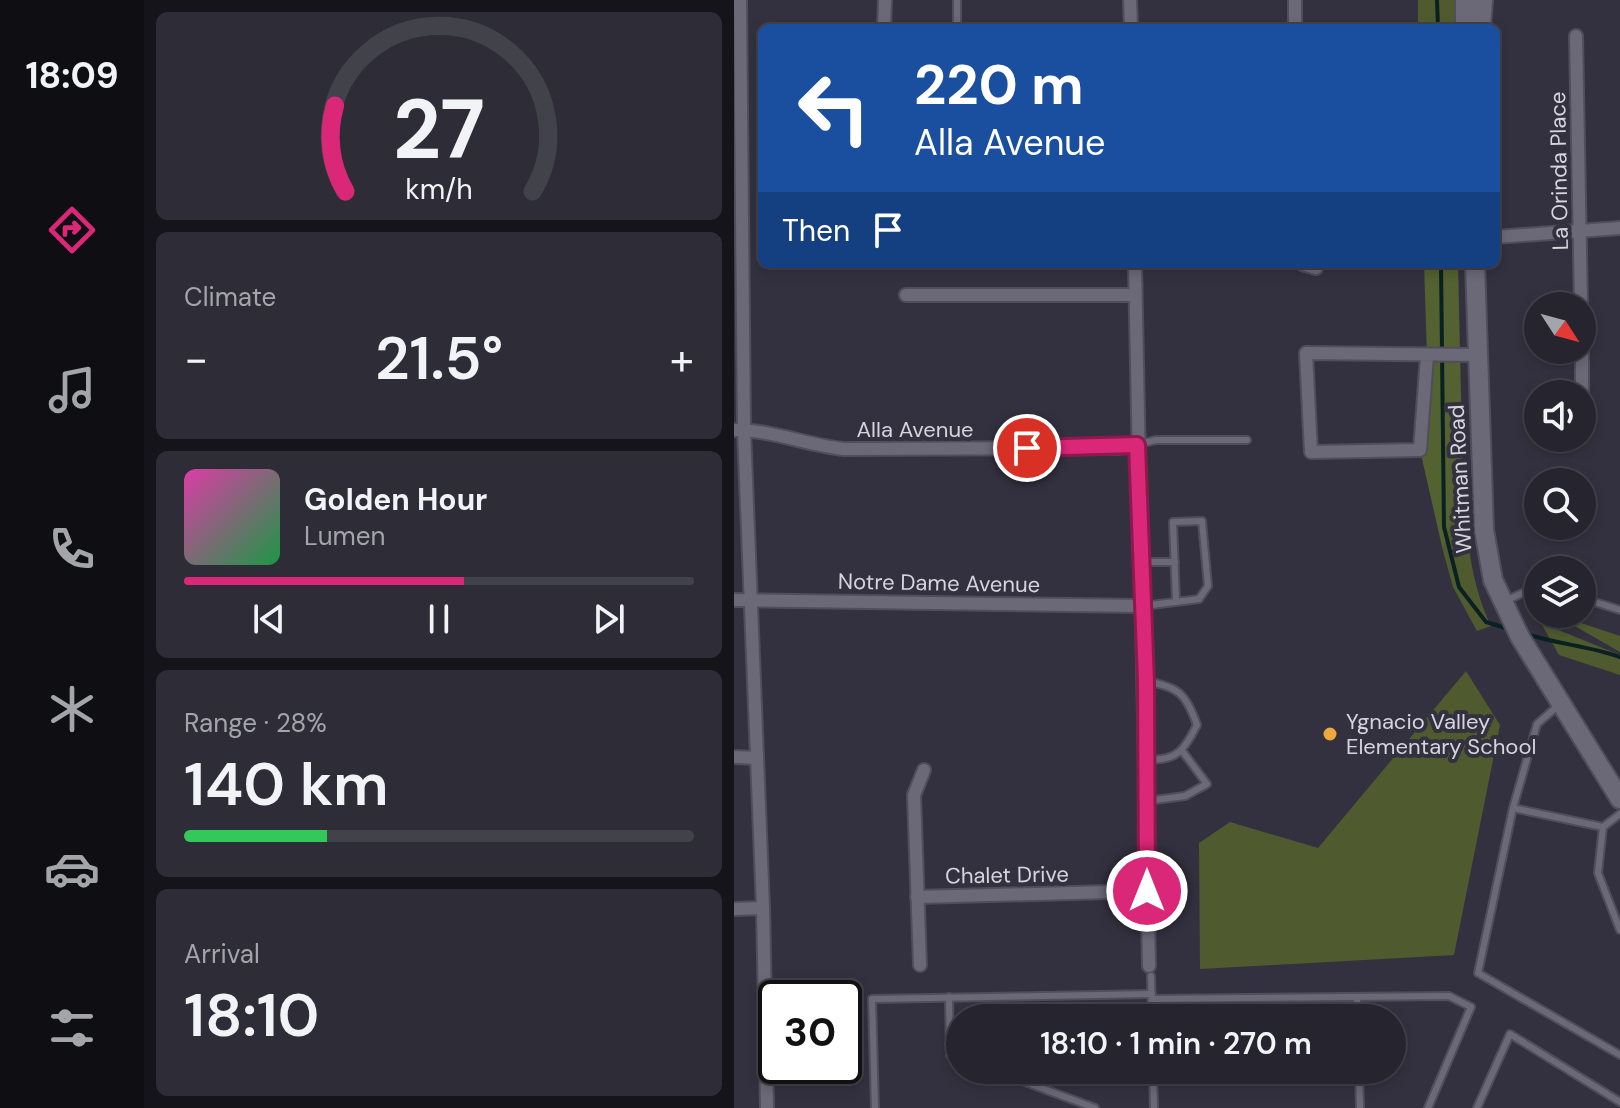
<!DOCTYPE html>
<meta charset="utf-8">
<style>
:root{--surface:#26252f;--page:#2e2d37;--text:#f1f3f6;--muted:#a4a5aa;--line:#42424b;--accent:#db2777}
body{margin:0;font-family:"DM Sans",sans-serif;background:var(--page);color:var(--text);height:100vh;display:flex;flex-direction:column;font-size:30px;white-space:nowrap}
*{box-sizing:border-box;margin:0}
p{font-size:26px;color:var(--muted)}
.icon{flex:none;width:44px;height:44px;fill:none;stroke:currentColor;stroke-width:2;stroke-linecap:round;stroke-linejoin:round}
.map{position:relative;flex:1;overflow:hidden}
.sheet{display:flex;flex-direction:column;gap:12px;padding:12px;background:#15141a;width:590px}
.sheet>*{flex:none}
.banner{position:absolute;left:24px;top:24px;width:742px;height:244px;border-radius:12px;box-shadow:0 4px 12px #0003,0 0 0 2px var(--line);background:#1a4fa0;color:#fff;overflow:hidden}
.needle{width:52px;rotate:126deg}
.buttons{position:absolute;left:790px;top:292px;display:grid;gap:16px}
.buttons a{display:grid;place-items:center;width:72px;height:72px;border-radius:50%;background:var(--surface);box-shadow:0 4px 12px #0003,0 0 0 2px var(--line);font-size:40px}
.speed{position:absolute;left:24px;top:980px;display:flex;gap:16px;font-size:40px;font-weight:700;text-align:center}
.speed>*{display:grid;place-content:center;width:104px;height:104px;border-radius:50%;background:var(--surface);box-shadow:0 4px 12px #0003,0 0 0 2px var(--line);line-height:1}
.speed .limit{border:4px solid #111;border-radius:12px;background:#fff;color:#111}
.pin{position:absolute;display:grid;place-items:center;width:68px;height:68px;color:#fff;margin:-34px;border:4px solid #fff;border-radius:50%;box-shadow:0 2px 8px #0007}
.me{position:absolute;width:88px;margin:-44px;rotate:0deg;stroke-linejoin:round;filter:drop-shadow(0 0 6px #0008)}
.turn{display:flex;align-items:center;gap:28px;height:168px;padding:0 24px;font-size:36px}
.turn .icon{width:104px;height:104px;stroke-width:2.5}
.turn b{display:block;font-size:56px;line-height:68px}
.then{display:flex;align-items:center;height:76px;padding:0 24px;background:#0003;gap:16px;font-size:30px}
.big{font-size:60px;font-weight:600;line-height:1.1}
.sheet .widget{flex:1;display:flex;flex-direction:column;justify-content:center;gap:12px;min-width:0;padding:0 28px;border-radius:12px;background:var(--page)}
.sheet .dial{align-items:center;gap:0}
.dial svg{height:208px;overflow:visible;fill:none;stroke:var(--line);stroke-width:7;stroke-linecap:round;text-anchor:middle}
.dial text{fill:var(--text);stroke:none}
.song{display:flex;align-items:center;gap:24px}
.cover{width:96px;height:96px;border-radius:12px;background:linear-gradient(135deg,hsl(320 70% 55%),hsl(140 70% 35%))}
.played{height:8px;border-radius:4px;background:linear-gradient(90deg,var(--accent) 55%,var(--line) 55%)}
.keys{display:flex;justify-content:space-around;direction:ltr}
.heat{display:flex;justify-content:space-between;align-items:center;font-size:44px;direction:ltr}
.charge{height:12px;border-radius:6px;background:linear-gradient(90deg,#34c759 28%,var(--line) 0)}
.trip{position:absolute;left:212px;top:1004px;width:460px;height:80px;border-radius:40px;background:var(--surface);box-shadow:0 4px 12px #0003,0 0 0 2px var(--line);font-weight:600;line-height:80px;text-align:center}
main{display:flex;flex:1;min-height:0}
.menu{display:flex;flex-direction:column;width:144px;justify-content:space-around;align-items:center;background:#0f0f13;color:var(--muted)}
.menu .icon{width:56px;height:56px}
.menu .active{color:var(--accent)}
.menu b{font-size:36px;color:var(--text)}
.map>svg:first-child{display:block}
.green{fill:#4f5b2f}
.forest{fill:#546131}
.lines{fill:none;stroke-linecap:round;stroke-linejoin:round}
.stream{stroke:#0a2121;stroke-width:4}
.lane-casing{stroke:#4f4e5a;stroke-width:10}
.street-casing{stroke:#4f4e5a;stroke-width:16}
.secondary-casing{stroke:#4f4e5a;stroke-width:22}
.lane{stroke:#6b6978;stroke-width:6}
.street{stroke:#6b6978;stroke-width:12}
.secondary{stroke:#6b6978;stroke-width:18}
.route-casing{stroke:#8e194d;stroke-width:20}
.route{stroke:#db2777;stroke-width:14}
.poi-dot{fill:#eda83b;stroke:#33313f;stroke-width:3}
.labels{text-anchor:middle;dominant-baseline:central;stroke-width:8;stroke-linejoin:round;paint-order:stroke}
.street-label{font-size:22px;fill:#d6d5de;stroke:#33313f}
.poi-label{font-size:22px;fill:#d6d5de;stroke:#33313f;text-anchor:start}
</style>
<main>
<nav class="menu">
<b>18:09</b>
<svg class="icon active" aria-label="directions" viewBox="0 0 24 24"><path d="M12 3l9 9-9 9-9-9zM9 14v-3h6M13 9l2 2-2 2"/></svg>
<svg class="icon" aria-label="music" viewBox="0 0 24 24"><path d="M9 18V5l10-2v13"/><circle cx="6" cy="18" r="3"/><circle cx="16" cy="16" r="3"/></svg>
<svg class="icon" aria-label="phone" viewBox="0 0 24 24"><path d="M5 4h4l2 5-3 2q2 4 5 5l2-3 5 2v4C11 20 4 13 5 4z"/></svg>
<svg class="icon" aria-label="climate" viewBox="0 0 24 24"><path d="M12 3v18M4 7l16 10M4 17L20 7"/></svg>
<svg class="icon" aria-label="car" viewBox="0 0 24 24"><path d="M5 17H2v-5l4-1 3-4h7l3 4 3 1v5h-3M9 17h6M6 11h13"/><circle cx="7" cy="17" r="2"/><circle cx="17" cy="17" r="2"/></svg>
<svg class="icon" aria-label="filters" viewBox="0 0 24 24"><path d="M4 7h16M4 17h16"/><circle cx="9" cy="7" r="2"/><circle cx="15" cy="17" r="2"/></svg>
</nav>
<section class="sheet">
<div class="widget dial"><svg viewBox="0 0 100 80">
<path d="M14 69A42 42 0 1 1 86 69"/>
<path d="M14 69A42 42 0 0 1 10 36" stroke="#db2777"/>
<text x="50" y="56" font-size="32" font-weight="700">27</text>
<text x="50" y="72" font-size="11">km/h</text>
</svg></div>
<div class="widget"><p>Climate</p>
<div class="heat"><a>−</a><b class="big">21.5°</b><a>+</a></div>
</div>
<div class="widget">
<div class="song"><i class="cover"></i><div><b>Golden Hour</b><p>Lumen</p></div></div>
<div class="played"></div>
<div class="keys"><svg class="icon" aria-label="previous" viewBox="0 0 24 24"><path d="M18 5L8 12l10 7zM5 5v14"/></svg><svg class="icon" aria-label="pause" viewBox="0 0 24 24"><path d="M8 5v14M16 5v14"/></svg><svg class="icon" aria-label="next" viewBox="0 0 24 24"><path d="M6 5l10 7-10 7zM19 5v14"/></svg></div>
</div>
<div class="widget"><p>Range · 28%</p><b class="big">140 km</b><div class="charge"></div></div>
<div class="widget"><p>Arrival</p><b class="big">18:10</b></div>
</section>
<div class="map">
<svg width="886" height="1108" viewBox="0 0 886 1108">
<rect width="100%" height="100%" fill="#33313f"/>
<g class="green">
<rect x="684" y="0" width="40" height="28"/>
<path d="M729 483C733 533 735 580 757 626L743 631 719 587 709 551Z"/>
<path d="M820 614 886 636V652Z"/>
<path d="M807 623 886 655V675L825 655Z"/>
<path d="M732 671 766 725 720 955 466 969 465 843 496 822 584 848Z"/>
</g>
<path class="forest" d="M690 264H724L729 483 709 551 686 450 693 357Z"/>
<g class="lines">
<g class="stream">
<path d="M703 0 704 28"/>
<path d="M707 264 710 527 725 587 752 622 775 629"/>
<path d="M792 634C823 644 855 646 886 657"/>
</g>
<defs>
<g id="lane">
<path d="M223 0V28"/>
<path d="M405 444 422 440H513"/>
<path d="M408 562H441"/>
<path d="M848 598 886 610"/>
<path d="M771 601 804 586"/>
<path d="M409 606 465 599 474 586 468 521 439 522 442 601"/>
<path d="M412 681C444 687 452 693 463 725 451 749 443 762 413 759"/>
<path d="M825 705 803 724 779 808 744 973 886 1055"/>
<path d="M413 801 451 796 473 784 449 752"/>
<path d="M779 808 869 827 886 814"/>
<path d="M869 827 864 873 886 930"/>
<path d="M417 976 418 1018"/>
<path d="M215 997 216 1055 226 1059"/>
<path d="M623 998 624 1018"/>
<path d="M418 999 715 996 737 1007 694 1108"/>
<path d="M259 1070 361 1108"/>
<path d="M419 1070 420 1108"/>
<path d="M625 1070 626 1108"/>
<path d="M141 1108 138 999 418 994"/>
<path d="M743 1108 776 1034 886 1102"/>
</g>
<g id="street">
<path d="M6 0 10 430 29 908 33 1108"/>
<path d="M396 0 397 28"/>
<path d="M561 0V28"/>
<path d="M150 28 151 0"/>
<path d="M842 36 847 306"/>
<path d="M762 237 886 228"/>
<path d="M401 264 415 966"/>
<path d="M568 264 582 268"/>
<path d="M172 295H399"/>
<path d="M848 350V421"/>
<path d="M693 356 686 450 577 452 572 353 743 355"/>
<path d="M0 430C39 430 72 445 110 449L384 448 403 445"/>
<path d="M0 600 409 606"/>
<path d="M0 757 22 758"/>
<path d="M183 897 413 891"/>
<path d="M0 909 29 908"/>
<path d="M186 965 180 795 190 770"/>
</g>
<g id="secondary">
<path d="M731 0V28"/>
<path d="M747 28 749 0"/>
<path d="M741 264 750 530 759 580 786 637 886 799"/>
</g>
</defs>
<use href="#lane" class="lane-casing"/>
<use href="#street" class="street-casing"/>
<use href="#secondary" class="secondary-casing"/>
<use href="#lane" class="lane"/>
<use href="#street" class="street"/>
<use href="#secondary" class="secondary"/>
</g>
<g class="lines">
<defs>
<path id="route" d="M293 448 403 445 412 681 413 891"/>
</defs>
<use href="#route" class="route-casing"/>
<use href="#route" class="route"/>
</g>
<circle class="poi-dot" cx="596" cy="734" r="8"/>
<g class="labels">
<g class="street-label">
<text transform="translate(825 171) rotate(-91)">La Orinda Place</text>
<text x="181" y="429">Alla Avenue</text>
<text transform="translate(726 479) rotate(-93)">Whitman Road</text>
<text transform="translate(205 583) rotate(1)">Notre Dame Avenue</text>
<text transform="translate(273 875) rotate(-1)">Chalet Drive</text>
</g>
<g class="poi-label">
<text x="612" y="721">Ygnacio Valley<tspan x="612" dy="25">Elementary School</tspan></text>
</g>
</g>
</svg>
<div class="buttons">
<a><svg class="needle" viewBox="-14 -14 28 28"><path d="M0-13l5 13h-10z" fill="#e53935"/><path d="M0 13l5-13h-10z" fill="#a4a5aa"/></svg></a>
<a><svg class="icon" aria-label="sound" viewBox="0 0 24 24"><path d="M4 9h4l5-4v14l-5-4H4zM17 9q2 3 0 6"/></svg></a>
<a><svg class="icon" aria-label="search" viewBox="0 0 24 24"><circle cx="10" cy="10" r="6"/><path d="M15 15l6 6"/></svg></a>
<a><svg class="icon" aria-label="layers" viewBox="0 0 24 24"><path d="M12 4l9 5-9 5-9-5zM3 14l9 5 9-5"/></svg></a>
</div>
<div class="speed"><div class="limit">30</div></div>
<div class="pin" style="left:293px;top:448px;background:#d93025"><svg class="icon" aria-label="arrive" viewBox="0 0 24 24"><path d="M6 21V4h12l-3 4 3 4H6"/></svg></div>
<svg class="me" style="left:413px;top:891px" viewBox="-20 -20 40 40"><circle r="17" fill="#db2777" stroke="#fff" stroke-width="3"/><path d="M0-11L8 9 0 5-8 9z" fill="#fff"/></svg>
<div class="trip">18:10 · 1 min · 270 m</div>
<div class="banner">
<div class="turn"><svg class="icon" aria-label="left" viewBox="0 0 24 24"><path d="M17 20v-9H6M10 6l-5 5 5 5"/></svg><div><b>220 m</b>Alla Avenue</div></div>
<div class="then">Then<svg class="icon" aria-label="arrive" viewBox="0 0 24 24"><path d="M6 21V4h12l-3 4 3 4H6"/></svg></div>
</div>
</div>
</main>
